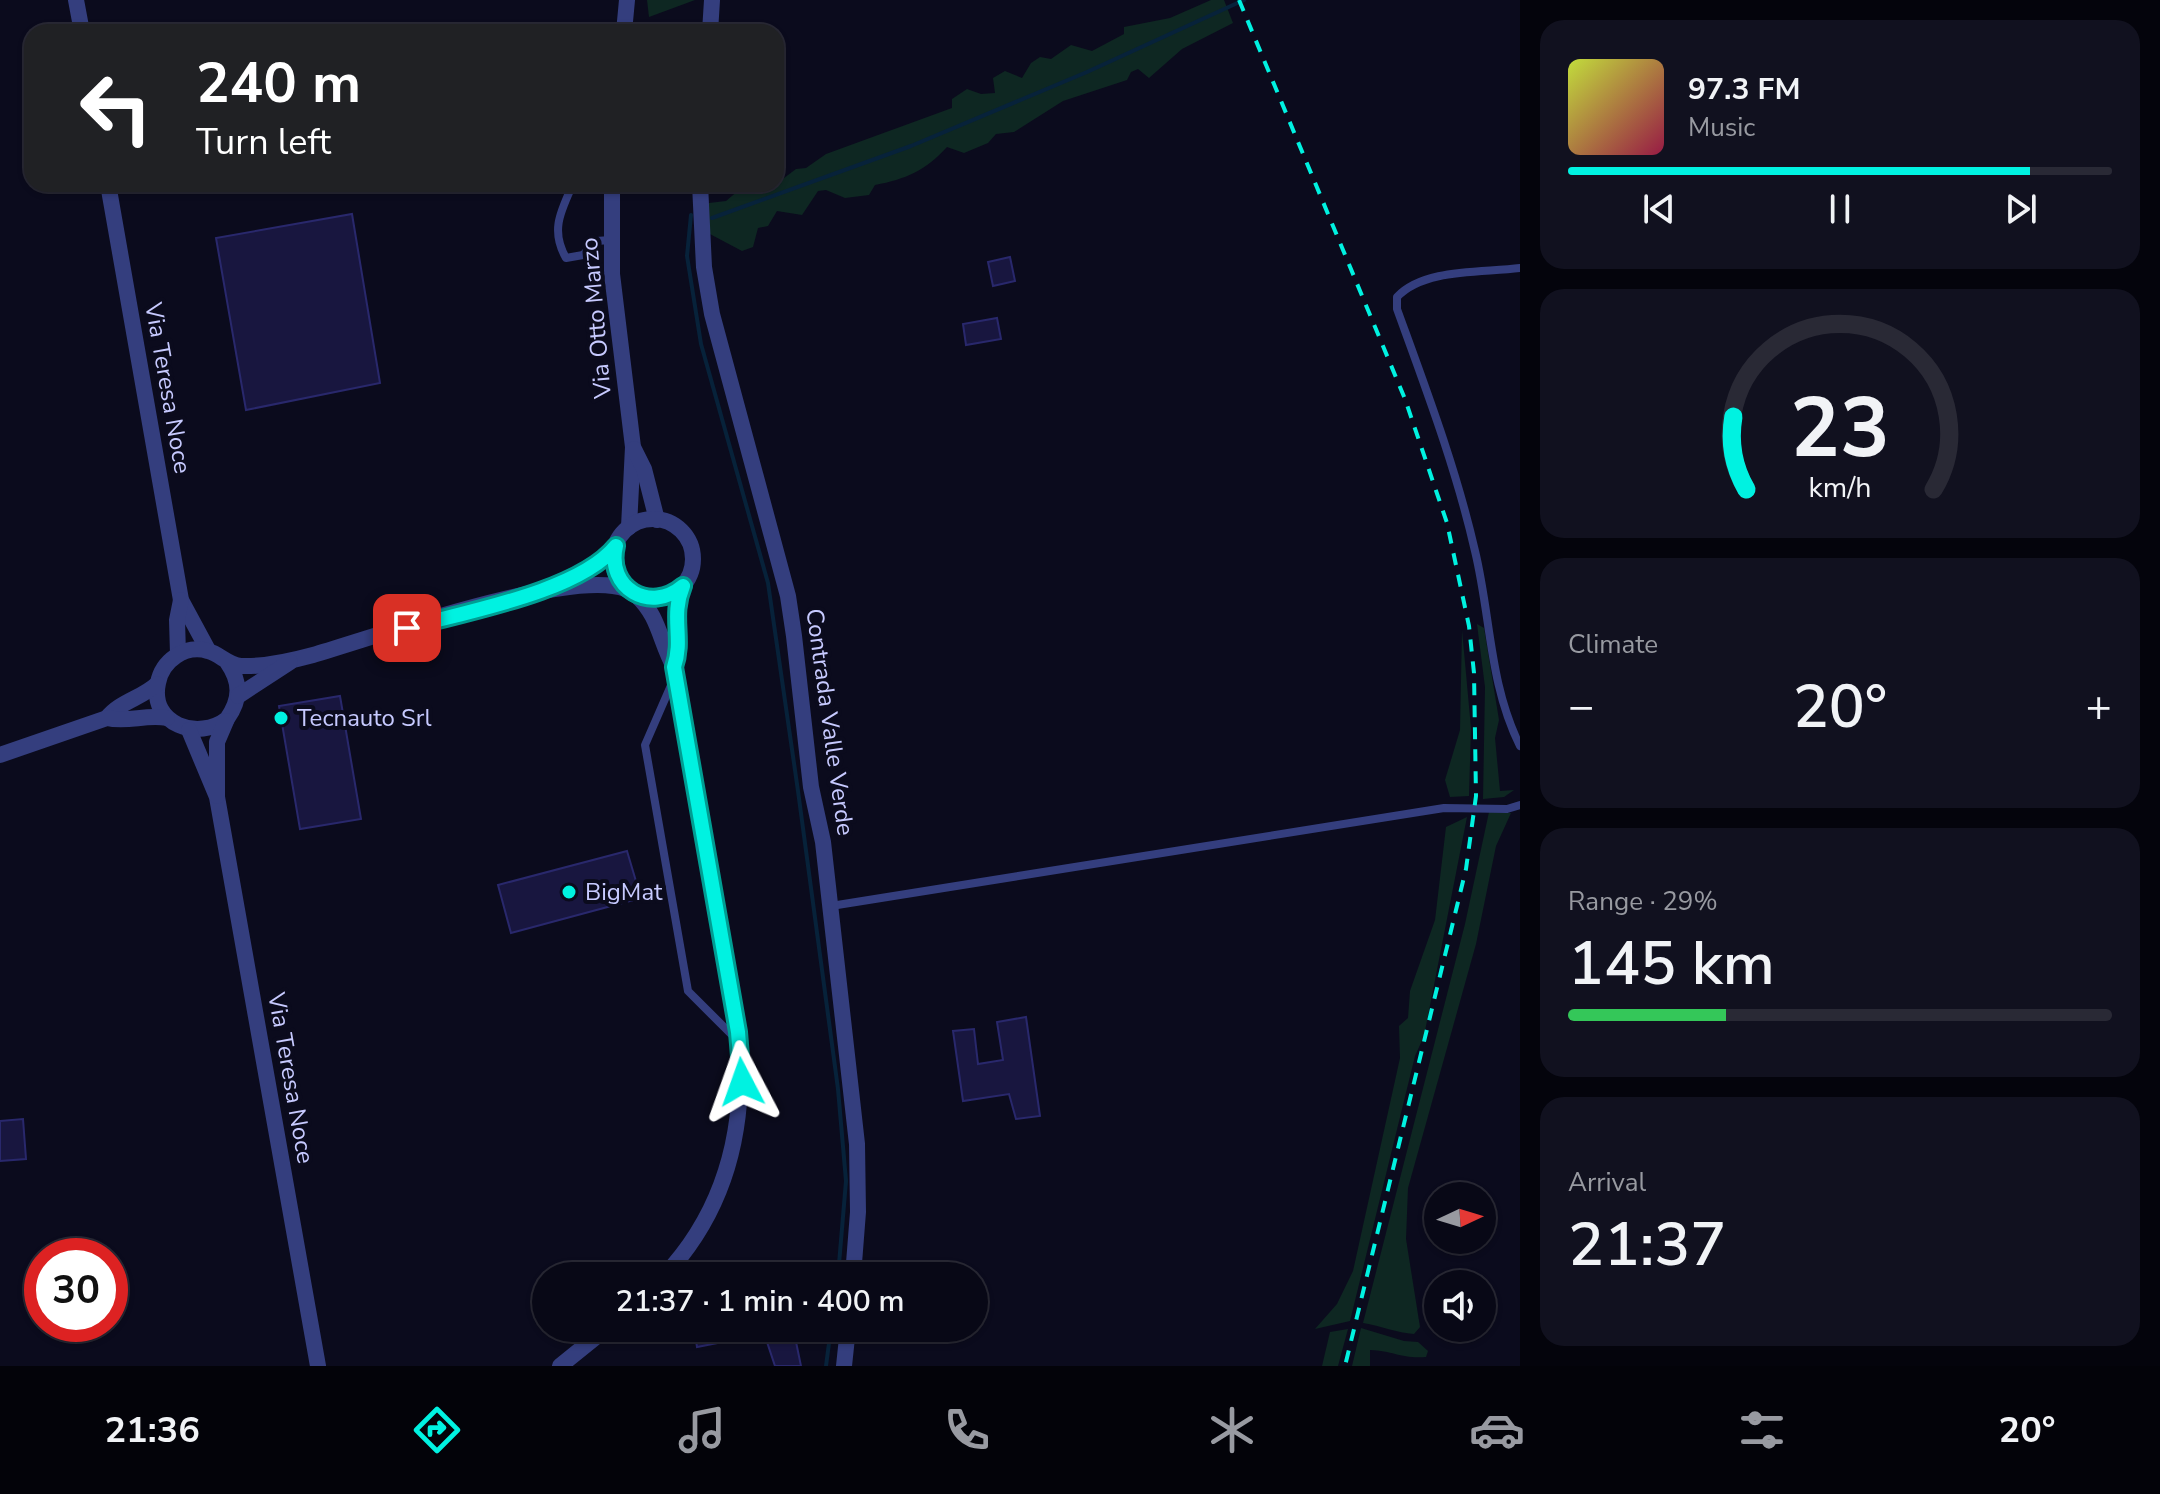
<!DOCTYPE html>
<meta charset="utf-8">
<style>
:root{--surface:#080816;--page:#11111f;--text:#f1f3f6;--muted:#989aa1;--line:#292935;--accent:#00f2e1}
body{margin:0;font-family:"Nunito Sans",sans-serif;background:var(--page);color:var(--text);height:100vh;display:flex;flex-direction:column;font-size:30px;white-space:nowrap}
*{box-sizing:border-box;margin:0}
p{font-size:26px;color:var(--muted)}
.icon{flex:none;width:44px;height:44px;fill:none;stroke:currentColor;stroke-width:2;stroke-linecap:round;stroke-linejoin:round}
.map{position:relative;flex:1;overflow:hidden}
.sheet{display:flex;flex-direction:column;gap:20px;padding:20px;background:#04040c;width:640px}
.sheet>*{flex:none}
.guide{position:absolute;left:24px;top:24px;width:760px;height:168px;border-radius:24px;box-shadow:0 2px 6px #0004,0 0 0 2px var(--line);background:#202124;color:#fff;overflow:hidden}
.needle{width:52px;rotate:86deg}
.buttons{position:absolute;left:1424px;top:1182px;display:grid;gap:16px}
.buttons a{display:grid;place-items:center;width:72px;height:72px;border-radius:50%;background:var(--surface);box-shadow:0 2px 6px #0004,0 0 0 2px var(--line);font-size:40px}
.speed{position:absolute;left:24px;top:1238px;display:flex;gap:16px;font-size:40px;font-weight:700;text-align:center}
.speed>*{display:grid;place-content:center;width:104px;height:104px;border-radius:50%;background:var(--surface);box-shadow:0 2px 6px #0004,0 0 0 2px var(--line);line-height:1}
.speed .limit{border:12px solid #d22;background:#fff;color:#111}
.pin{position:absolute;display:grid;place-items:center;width:68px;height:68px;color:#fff;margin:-34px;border-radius:16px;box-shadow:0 4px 12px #0006}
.me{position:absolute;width:88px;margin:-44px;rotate:356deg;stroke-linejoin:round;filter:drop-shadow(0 0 6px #0008)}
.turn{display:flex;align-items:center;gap:28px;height:168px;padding:0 40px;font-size:36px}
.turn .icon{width:104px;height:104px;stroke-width:2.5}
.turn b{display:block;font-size:56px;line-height:68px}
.big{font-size:60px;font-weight:600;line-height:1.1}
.sheet .widget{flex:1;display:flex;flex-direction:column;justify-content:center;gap:12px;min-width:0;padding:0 28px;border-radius:24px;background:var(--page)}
.sheet .dial{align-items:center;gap:0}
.dial svg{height:208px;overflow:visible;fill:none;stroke:var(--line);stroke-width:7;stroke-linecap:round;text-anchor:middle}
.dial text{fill:var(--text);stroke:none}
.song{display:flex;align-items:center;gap:24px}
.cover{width:96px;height:96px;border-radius:12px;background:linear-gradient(135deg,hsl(70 70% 55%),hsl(340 70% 35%))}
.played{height:8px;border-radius:4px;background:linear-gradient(90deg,var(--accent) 85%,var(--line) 85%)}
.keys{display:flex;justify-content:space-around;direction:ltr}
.heat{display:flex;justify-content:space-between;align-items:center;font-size:44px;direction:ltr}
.charge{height:12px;border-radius:6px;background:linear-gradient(90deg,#34c759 29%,var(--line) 0)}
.trip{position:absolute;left:532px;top:1262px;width:456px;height:80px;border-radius:40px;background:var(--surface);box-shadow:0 2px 6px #0004,0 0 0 2px var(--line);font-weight:600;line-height:80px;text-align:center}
.tab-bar{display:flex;height:128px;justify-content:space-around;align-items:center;background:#030309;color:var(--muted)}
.tab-bar .icon{width:56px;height:56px}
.tab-bar .active{color:var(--accent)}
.tab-bar b{font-size:36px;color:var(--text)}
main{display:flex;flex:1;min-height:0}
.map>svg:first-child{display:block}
.green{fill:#0e2722}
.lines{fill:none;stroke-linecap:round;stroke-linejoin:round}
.stream{stroke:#07223a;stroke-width:4}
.building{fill:#18163f;stroke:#29286c;stroke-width:2}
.lane{stroke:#343e7e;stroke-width:8}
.street{stroke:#343e7e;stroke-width:16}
.rail{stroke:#00f2e1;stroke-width:4;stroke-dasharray:12 10;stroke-linecap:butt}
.route-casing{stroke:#009d92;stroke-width:20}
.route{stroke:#00f2e1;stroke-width:14}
.poi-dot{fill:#00f2e1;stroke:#0b0b1d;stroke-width:3}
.labels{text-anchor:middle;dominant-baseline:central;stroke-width:8;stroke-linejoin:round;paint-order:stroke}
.street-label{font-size:24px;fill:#c7caff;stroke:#0b0b1d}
.poi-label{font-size:24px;fill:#c7caff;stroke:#0b0b1d;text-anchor:start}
</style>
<main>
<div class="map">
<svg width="1520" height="1366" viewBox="0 0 1520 1366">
<rect width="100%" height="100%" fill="#0b0b1d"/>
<g class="green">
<path d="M647 0H695L649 17Z"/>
<path d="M1211 0H1224L1233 23 1182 49 1149 78 1138 69 1131 72 1127 80 1063 101 1014 132 996 134 988 143 964 153 947 147C925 171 906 179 875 185L869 195 845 198 826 190 818 191 802 215 777 211 768 226 758 228 753 247 742 251 708 233 709 203 726 201 746 184H776L796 169 806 168 826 154 952 108V99L967 89 981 94 995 93 993 78 1005 71 1022 78 1031 63 1040 57 1051 59 1071 45 1092 51 1124 34V27L1170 18Z"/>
<path d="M1477 624 1484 628 1499 720 1495 738 1500 791 1514 790 1504 797 1483 799 1485 687Z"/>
<path d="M1462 630 1471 728 1469 796 1450 797 1445 780 1460 730Z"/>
<path d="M1489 812 1511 813 1496 846 1476 944 1408 1188 1406 1239 1420 1327 1414 1334C1397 1333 1381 1326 1363 1323L1465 924Z"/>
<path d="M1467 817 1424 1036 1415 1056 1350 1321 1315 1329 1337 1304 1353 1271 1400 1058 1399 1026 1408 1018 1410 991 1435 920 1446 827Z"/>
<path d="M1361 1328 1404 1341 1418 1342 1428 1351 1426 1357C1402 1359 1394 1351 1370 1350V1366H1352Z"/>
<path d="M1348 1329 1338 1366H1322L1330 1332Z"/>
</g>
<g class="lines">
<g class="stream">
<path d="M691 215 687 256 701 344 768 583 798 791 838 1089 846 1181 838 1276"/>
<path d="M712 218 911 146 1087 72 1244 0"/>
<path d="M826 1366 831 1328"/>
</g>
</g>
<g class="building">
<path d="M352 214 380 383 246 410 216 238Z"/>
<path d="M1010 257 1015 281 993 286 988 262Z"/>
<path d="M997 318 1001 339 966 345 963 324Z"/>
<path d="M340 696 361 819 300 829 279 706Z"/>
<path d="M627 851 641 898 511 933 498 885Z"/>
<path d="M1026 1017 1040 1116 1016 1119 1009 1094 963 1101 953 1031 974 1029 978 1064 1003 1060 997 1022Z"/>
<path d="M23 1119 26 1159 0 1161V1121Z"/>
<path d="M694 1328H720L723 1342 697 1347Z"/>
<path d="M795 1337 801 1366H775L767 1342Z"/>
</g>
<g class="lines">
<g class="lane">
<path d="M573 184C561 211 550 230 566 258L583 255 596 241 611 240"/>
<path d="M1520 268C1482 273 1424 268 1397 297V309C1426 389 1456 468 1475 551 1491 617 1489 684 1520 746"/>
<path d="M672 683 645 745 688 991 734 1037"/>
<path d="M831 906 1444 808 1507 809 1520 805"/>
</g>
<g class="street">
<path d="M76 0 82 32"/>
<path d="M624 32 627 0"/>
<path d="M710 32 712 0"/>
<path d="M108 184 181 600 208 650"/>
<path d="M612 184V274L633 447 629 527"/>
<path d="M700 184 704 267 712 314 788 596 794 636 811 787 823 842 857 1144 858 1212 853 1276"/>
<path d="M634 449 644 469 657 520"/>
<circle cx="653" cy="559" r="40"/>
<path d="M558 584 595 565 616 546"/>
<path d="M637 596C659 616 660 642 674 667L738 1032C747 1123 728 1208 664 1276"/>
<path d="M178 654 177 620 181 600"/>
<path d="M227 662C241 682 241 699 227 719 199 741 149 725 158 683 162 661 185 644 208 651 220 654 228 665 241 666 264 667 291 661 313 655 378 636 570 568 626 589"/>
<path d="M674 667C684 638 670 617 682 587"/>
<path d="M238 696 290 662"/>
<path d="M107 718C119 702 142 698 157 684"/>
<path d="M189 730 217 797 318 1366"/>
<path d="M0 755 107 718C127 723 146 714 167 718"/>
<path d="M217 796V742L226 721"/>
<path d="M560 1366 607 1328"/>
<path d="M844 1366 848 1328"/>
</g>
<path class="rail" d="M1239 0 1405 399 1447 523 1469 626 1474 673 1476 796 1466 869 1345 1366"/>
</g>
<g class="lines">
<defs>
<path id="route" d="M407 628C464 612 579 592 616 546 606 588 650 614 683 586 670 617 684 638 674 667L738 1032 742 1082"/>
</defs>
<use href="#route" class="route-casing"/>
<use href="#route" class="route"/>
</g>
<g class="poi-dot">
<circle cx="281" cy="718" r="8"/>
<circle cx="569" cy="892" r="8"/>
</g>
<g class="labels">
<g class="street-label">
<text transform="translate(596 318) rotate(-95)">Via Otto Marzo</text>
<text transform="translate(168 388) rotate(80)">Via Teresa Noce</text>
<text transform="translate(830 722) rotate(82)">Contrada Valle Verde</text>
<text transform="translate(291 1078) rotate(80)">Via Teresa Noce</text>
</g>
<g class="poi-label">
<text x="297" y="718">Tecnauto Srl</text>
<text x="585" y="892">BigMat</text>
</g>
</g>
</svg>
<div class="buttons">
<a><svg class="needle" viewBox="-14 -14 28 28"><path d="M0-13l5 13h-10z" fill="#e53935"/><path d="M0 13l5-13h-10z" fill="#989aa1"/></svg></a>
<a><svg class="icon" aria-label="sound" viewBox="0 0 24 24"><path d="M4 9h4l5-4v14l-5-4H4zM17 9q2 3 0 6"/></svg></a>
</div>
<div class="speed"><div class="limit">30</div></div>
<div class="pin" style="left:407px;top:628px;background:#d93025"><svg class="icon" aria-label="arrive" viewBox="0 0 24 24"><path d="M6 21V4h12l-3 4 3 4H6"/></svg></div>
<svg class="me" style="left:742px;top:1082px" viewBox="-20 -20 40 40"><path d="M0-17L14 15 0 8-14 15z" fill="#00f2e1" stroke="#fff" stroke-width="4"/></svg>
<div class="trip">21:37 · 1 min · 400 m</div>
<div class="guide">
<div class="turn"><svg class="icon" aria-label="left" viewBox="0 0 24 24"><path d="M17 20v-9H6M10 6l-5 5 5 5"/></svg><div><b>240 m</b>Turn left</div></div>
</div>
</div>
<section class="sheet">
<div class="widget">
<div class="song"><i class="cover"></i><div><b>97.3 FM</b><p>Music</p></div></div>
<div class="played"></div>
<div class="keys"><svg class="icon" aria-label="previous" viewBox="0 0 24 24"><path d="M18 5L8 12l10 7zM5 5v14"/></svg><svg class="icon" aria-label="pause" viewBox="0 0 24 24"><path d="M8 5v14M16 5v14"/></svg><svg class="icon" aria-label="next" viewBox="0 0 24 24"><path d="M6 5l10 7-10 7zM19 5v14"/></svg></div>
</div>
<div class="widget dial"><svg viewBox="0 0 100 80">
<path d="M14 69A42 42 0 1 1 86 69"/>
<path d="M14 69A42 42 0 0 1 9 41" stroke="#00f2e1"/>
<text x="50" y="56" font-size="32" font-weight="700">23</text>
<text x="50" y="72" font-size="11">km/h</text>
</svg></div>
<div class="widget"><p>Climate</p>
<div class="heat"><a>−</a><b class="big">20°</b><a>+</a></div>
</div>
<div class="widget"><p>Range · 29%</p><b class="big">145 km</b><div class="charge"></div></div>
<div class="widget"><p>Arrival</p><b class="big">21:37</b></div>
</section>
</main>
<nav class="tab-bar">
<b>21:36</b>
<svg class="icon active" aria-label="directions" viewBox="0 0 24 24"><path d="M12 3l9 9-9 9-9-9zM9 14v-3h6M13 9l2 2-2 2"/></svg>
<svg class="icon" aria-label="music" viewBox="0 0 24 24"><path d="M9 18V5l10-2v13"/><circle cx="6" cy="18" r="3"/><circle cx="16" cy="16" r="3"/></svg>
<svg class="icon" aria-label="phone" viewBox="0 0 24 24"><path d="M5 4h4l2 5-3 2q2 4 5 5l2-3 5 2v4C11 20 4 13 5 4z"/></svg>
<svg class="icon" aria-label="climate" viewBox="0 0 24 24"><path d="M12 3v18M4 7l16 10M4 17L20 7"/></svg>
<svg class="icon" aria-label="car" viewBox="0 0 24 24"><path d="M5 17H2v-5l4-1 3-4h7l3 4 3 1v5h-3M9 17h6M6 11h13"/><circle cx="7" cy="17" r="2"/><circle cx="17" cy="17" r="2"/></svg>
<svg class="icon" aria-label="filters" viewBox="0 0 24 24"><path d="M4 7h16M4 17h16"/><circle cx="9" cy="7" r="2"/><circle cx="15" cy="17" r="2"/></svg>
<b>20°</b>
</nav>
